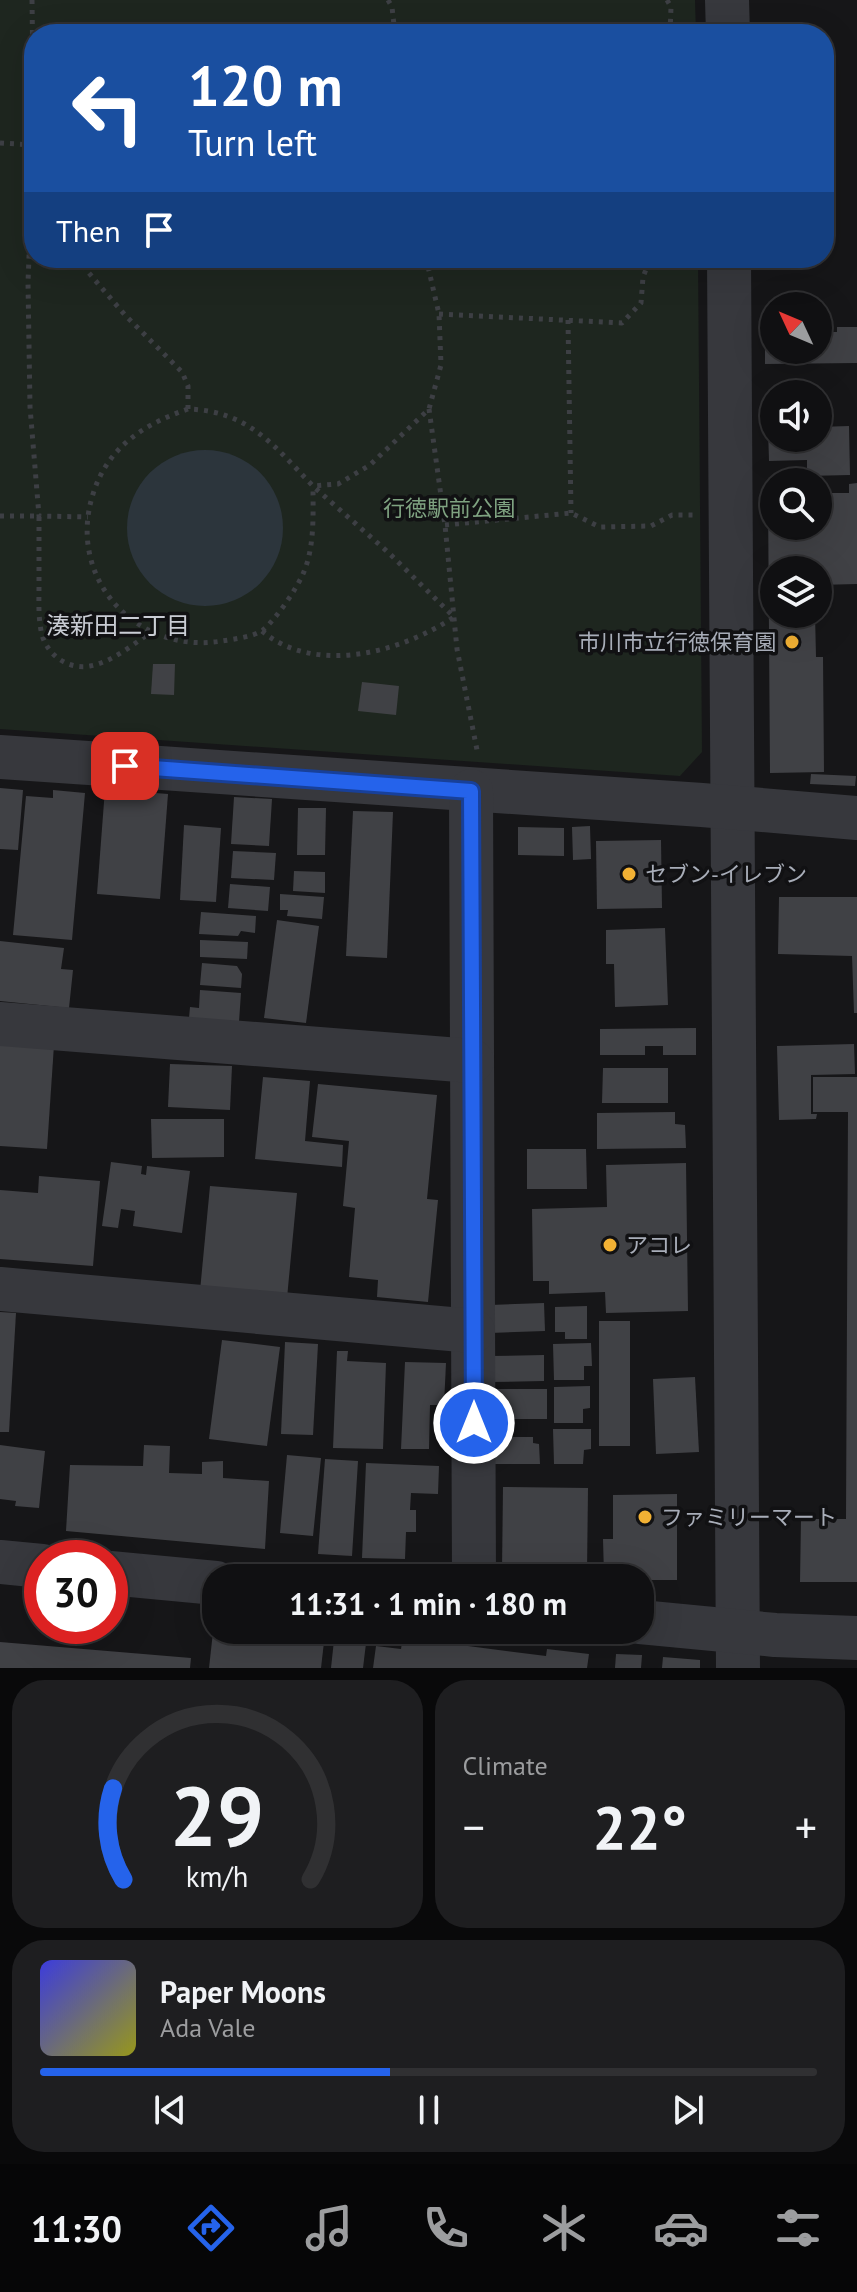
<!DOCTYPE html>
<meta charset="utf-8">
<style>
:root{--surface:#101012;--page:#1e1e20;--text:#f1f3f6;--muted:#9c9d9f;--line:#303032;--accent:#2563eb}
body{margin:0;font-family:"PT Sans","Noto Sans JP",sans-serif;background:var(--page);color:var(--text);height:100vh;display:flex;flex-direction:column;font-size:30px;white-space:nowrap}
*{box-sizing:border-box;margin:0}
p{font-size:26px;color:var(--muted)}
.icon{flex:none;width:44px;height:44px;fill:none;stroke:currentColor;stroke-width:2;stroke-linecap:round;stroke-linejoin:round}
.map{position:relative;height:1668px;overflow:hidden}
.side{display:flex;flex-direction:column;gap:12px;padding:12px;background:#09090a;flex:1}
.side>*{flex:none}
.hud{position:absolute;left:24px;top:24px;width:810px;height:244px;border-radius:32px;box-shadow:0 8px 32px #0002,0 0 0 2px var(--line);background:#1a4fa0;color:#fff;overflow:hidden}
.needle{width:52px;rotate:314deg}
.buttons{position:absolute;left:760px;top:292px;display:grid;gap:16px}
.buttons a{display:grid;place-items:center;width:72px;height:72px;border-radius:50%;background:var(--surface);box-shadow:0 8px 32px #0002,0 0 0 2px var(--line);font-size:40px}
.speed{position:absolute;left:24px;top:1540px;display:flex;gap:16px;font-size:40px;font-weight:700;text-align:center}
.speed>*{display:grid;place-content:center;width:104px;height:104px;border-radius:50%;background:var(--surface);box-shadow:0 8px 32px #0002,0 0 0 2px var(--line);line-height:1}
.speed .limit{border:12px solid #d22;background:#fff;color:#111}
.pin{position:absolute;display:grid;place-items:center;width:68px;height:68px;color:#fff;margin:-34px;border-radius:16px;box-shadow:0 4px 12px #0006}
.me{position:absolute;width:88px;margin:-44px;rotate:0deg;stroke-linejoin:round;filter:drop-shadow(0 0 6px #0008)}
.turn{display:flex;align-items:center;gap:28px;height:168px;padding:0 32px;font-size:36px}
.turn .icon{width:104px;height:104px;stroke-width:2.5}
.turn b{display:block;font-size:56px;line-height:68px}
.then{display:flex;align-items:center;height:76px;padding:0 32px;background:#0003;gap:16px;font-size:30px}
.big{font-size:60px;font-weight:800;line-height:1.1}
.side .widget{flex:1;display:flex;flex-direction:column;justify-content:center;gap:12px;min-width:0;padding:0 28px;border-radius:32px;background:var(--page)}
.side .dial{align-items:center;gap:0}
.dial svg{height:208px;overflow:visible;fill:none;stroke:var(--line);stroke-width:7;stroke-linecap:round;text-anchor:middle}
.dial text{fill:var(--text);stroke:none}
.song{display:flex;align-items:center;gap:24px}
.cover{width:96px;height:96px;border-radius:12px;background:linear-gradient(135deg,hsl(240 70% 55%),hsl(60 70% 35%))}
.played{height:8px;border-radius:4px;background:linear-gradient(90deg,var(--accent) 45%,var(--line) 45%)}
.keys{display:flex;justify-content:space-around;direction:ltr}
.heat{display:flex;justify-content:space-between;align-items:center;font-size:44px;direction:ltr}
.side .tiles{flex:1;display:grid;gap:12px;grid-template-columns:1fr 1fr}
.widget:last-child{grid-column:span 2}
.trip{position:absolute;left:202px;top:1564px;width:452px;height:80px;border-radius:32px;background:var(--surface);box-shadow:0 8px 32px #0002,0 0 0 2px var(--line);font-weight:800;line-height:80px;text-align:center}
.dock{display:flex;height:128px;justify-content:space-around;align-items:center;background:#060607;color:var(--muted)}
.dock .icon{width:56px;height:56px}
.dock .current{color:var(--accent)}
.dock b{font-size:36px;color:var(--text)}
.map>svg:first-child{display:block}
.green{fill:#1e261f}
.water{fill:#2c353c}
.building{fill:#404145}
.lines{fill:none;stroke-linecap:round;stroke-linejoin:round}
.path{stroke:#3d3f44;stroke-width:5;stroke-dasharray:4 6;stroke-linecap:butt}
.minor{stroke:#37383d;stroke-width:44}
.route-casing{stroke:#184099;stroke-width:20}
.route{stroke:#2563eb;stroke-width:14}
.poi-dot{fill:#f2b134;stroke:#111113;stroke-width:3}
.labels{text-anchor:middle;dominant-baseline:central;stroke-width:7;stroke-linejoin:round;paint-order:stroke}
.park-label{font-size:22px;fill:#7fa381;stroke:#111113}
.poi-label{font-size:22px;fill:#a8adb8;stroke:#111113;text-anchor:start}
.neighbourhood-label{font-size:24px;fill:#c9ccd4;stroke:#111113}
</style>
<div class="map">
<svg width="857" height="1668" viewBox="0 0 857 1668">
<rect width="100%" height="100%" fill="#161618"/>
<path class="green" d="M0 0H695L696 34H34V258H698L702 752 680 776 0 729Z"/>
<circle class="water" cx="205" cy="528" r="78"/>
<g class="building">
<path d="M769 324H774V350H818V332H837V327H857V363L765 364V336H769Z"/>
<path d="M849 426 850 475 807 476V460L769 461 768 428H774V438H818V427Z"/>
<path d="M857 483V584L818 585V570H774V614H815L816 657H823L824 772 770 773 768 494H774V526H818V493H849V484Z"/>
<path d="M153 664H175L174 695 151 694Z"/>
<path d="M362 682 399 686 396 715 358 711Z"/>
<path d="M811 774 856 776 855 786 810 784Z"/>
<path d="M0 788 23 790 18 850 0 849Z"/>
<path d="M105 789 168 794 160 899 97 894Z"/>
<path d="M53 790 85 793 72 940 13 935 26 796 53 798Z"/>
<path d="M234 797 272 799 269 846 231 844Z"/>
<path d="M298 808H326L325 855H297Z"/>
<path d="M353 811 393 812 387 958 346 956Z"/>
<path d="M184 825 221 828 216 902 180 900Z"/>
<path d="M590 826 591 859 573 860 572 827Z"/>
<path d="M518 827 564 828V856L518 855Z"/>
<path d="M661 840 662 908 597 909 596 841Z"/>
<path d="M233 851 276 853 274 880 231 878Z"/>
<path d="M294 871 325 872V893L293 891Z"/>
<path d="M230 884 270 887 268 911 228 908Z"/>
<path d="M280 894 324 897 322 919 287 916 288 910H280Z"/>
<path d="M779 897H857V1013H854L852 956 778 954Z"/>
<path d="M201 912 256 916 255 933 241 931 238 936 199 934Z"/>
<path d="M277 920 319 926 306 1023 264 1018Z"/>
<path d="M665 928 668 1005 615 1007 614 964H606V930Z"/>
<path d="M200 940 248 942 247 959 200 957Z"/>
<path d="M0 941 64 948 61 969 73 970 69 1008 0 1001Z"/>
<path d="M202 963 237 966 242 974 241 988 200 985Z"/>
<path d="M200 990 241 993 239 1022 189 1018 190 1007 199 1008Z"/>
<path d="M696 1028V1055H663V1046H645V1055H600V1029Z"/>
<path d="M0 1041 54 1045 47 1149 0 1146Z"/>
<path d="M854 1044 855 1074 811 1075V1114H817L816 1119 779 1120 777 1046Z"/>
<path d="M170 1064 232 1066 230 1110 168 1107Z"/>
<path d="M603 1068H668V1103H602Z"/>
<path d="M263 1077 310 1081 305 1141 343 1145 342 1167 255 1159Z"/>
<path d="M813 1077H857V1582H800L801 1519H846L848 1112H813Z"/>
<path d="M318 1084 437 1095 427 1199 438 1200 428 1302 377 1297 378 1280 349 1277 355 1208 343 1206 349 1141 312 1137Z"/>
<path d="M675 1112V1124L685 1125 686 1148 597 1149V1113Z"/>
<path d="M151 1119H224V1157L152 1158Z"/>
<path d="M527 1149H586L587 1189H527Z"/>
<path d="M111 1162 142 1166 141 1174 146 1175 147 1166 190 1171 182 1233 133 1226 135 1211 121 1209 118 1228 102 1226Z"/>
<path d="M686 1163 688 1311 606 1313 605 1292 549 1294V1281H533L532 1209 607 1207 606 1165Z"/>
<path d="M39 1176 100 1181 93 1266 0 1259V1190L38 1193Z"/>
<path d="M210 1186 297 1193 287 1298 200 1291Z"/>
<path d="M544 1303 545 1331 490 1333V1305Z"/>
<path d="M587 1306V1339H565V1332H555V1307Z"/>
<path d="M0 1312 16 1313 9 1432H0Z"/>
<rect x="599" y="1321" width="31" height="125"/>
<path d="M222 1340 280 1347 267 1446 209 1439Z"/>
<path d="M285 1342 318 1344 313 1435 281 1434Z"/>
<path d="M591 1343 592 1366H584V1380H554L553 1344Z"/>
<path d="M337 1351H348L347 1361 386 1363 383 1449 333 1448Z"/>
<path d="M544 1355V1381L490 1382V1356Z"/>
<path d="M405 1362 446 1363 444 1405H430L429 1449H401Z"/>
<path d="M695 1377 699 1452 656 1454 653 1379Z"/>
<path d="M590 1386V1408L583 1409V1423H554V1387Z"/>
<rect x="490" y="1389" width="57" height="30"/>
<path d="M553 1429H591V1449L584 1450 583 1464H554Z"/>
<path d="M498 1437H533V1443L539 1444 540 1464H490V1445H497Z"/>
<path d="M0 1445 45 1451 39 1508 15 1506 16 1501 0 1499Z"/>
<path d="M144 1445 170 1446 169 1473 202 1474V1462L223 1461V1478L269 1481 265 1549 66 1531 70 1465 143 1466Z"/>
<path d="M287 1455 321 1458 313 1536 280 1533Z"/>
<path d="M325 1459 358 1461 352 1556 318 1554Z"/>
<path d="M366 1463 439 1466 438 1494 411 1493 410 1510H416V1532H406L405 1559 362 1558Z"/>
<path d="M503 1487 588 1488 587 1572 502 1571Z"/>
<path d="M677 1494V1580H640V1578H612L613 1575H604L603 1539H613V1495Z"/>
<path d="M404 1630 469 1639 468 1646 546 1656 547 1649 589 1654 587 1668H373L376 1646 401 1649Z"/>
<path d="M335 1631 367 1635 363 1668H331Z"/>
<path d="M213 1632 324 1642 321 1668H209Z"/>
<path d="M0 1642 191 1658 190 1668H0Z"/>
<path d="M616 1654 642 1655 641 1668H615Z"/>
<path d="M663 1657 700 1660V1668H662Z"/>
</g>
<g class="lines">
<g class="path">
<path d="M32 0 34 158"/>
<path d="M388 0 392 7 395 34"/>
<path d="M667 0 671 7 670 34"/>
<path d="M0 143 34 145"/>
<path d="M34 205 30 230 28 283 30 407 39 516 88 517"/>
<path d="M76 258 125 315 182 372 188 386V409C249 411 274 446 313 486L338 484 370 465 429 409 441 365 439 314 426 258"/>
<path d="M439 314 622 323 641 303 643 277 649 262 657 258"/>
<path d="M568 320 571 513"/>
<path d="M188 409C145 424 108 446 93 494 66 578 136 655 222 641 234 639 253 637 263 630 276 619 295 591 302 576 315 549 313 515 313 486"/>
<path d="M429 409 445 525 457 649 477 750"/>
<path d="M0 516H39C39 539 39 562 39 585 39 602 38 619 42 635 48 656 69 670 90 666 112 662 132 645 150 633"/>
<path d="M445 525 571 513 600 527 651 526 672 515H694"/>
<path d="M262 631C315 676 402 652 454 617L390 554 314 487"/>
</g>
<g class="minor">
<path d="M727 0 728 34"/>
<path d="M729 258 738 1668"/>
<path d="M0 757 702 805 857 818"/>
<path d="M471 791 474 1578"/>
<path d="M0 1024 472 1061"/>
<path d="M0 1289 473 1331"/>
<path d="M0 1562 42 1566"/>
<path d="M110 1573 216 1583"/>
<path d="M640 1622 775 1635 857 1638"/>
</g>
</g>
<g class="lines">
<defs>
<path id="route" d="M125 766 471 791 474 1423"/>
</defs>
<use href="#route" class="route-casing"/>
<use href="#route" class="route"/>
</g>
<g class="poi-dot">
<circle cx="792" cy="642" r="8"/>
<circle cx="629" cy="874" r="8"/>
<circle cx="610" cy="1245" r="8"/>
<circle cx="645" cy="1517" r="8"/>
</g>
<g class="labels">
<g class="park-label">
<text x="449" y="508">行徳駅前公園</text>
</g>
<g class="poi-label">
<text x="776" y="642" text-anchor="end">市川市立行徳保育園</text>
<text x="645" y="874">セブン-イレブン</text>
<text x="626" y="1245">アコレ</text>
<text x="661" y="1517">ファミリーマート</text>
</g>
<g class="neighbourhood-label">
<text x="118" y="625">湊新田二丁目</text>
</g>
</g>
</svg>
<div class="buttons">
<a><svg class="needle" viewBox="-14 -14 28 28"><path d="M0-13l5 13h-10z" fill="#e53935"/><path d="M0 13l5-13h-10z" fill="#9c9d9f"/></svg></a>
<a><svg class="icon" aria-label="sound" viewBox="0 0 24 24"><path d="M4 9h4l5-4v14l-5-4H4zM17 9q2 3 0 6"/></svg></a>
<a><svg class="icon" aria-label="search" viewBox="0 0 24 24"><circle cx="10" cy="10" r="6"/><path d="M15 15l6 6"/></svg></a>
<a><svg class="icon" aria-label="layers" viewBox="0 0 24 24"><path d="M12 4l9 5-9 5-9-5zM3 14l9 5 9-5"/></svg></a>
</div>
<div class="speed"><div class="limit">30</div></div>
<div class="pin" style="left:125px;top:766px;background:#d93025"><svg class="icon" aria-label="arrive" viewBox="0 0 24 24"><path d="M6 21V4h12l-3 4 3 4H6"/></svg></div>
<svg class="me" style="left:474px;top:1423px" viewBox="-20 -20 40 40"><circle r="17" fill="#2563eb" stroke="#fff" stroke-width="3"/><path d="M0-11L8 9 0 5-8 9z" fill="#fff"/></svg>
<div class="trip">11:31 · 1 min · 180 m</div>
<div class="hud">
<div class="turn"><svg class="icon" aria-label="left" viewBox="0 0 24 24"><path d="M17 20v-9H6M10 6l-5 5 5 5"/></svg><div><b>120 m</b>Turn left</div></div>
<div class="then">Then<svg class="icon" aria-label="arrive" viewBox="0 0 24 24"><path d="M6 21V4h12l-3 4 3 4H6"/></svg></div>
</div>
</div>
<section class="side">
<div class="tiles">
<div class="widget dial"><svg viewBox="0 0 100 80">
<path d="M14 69A42 42 0 1 1 86 69"/>
<path d="M14 69A42 42 0 0 1 10 34" stroke="#2563eb"/>
<text x="50" y="56" font-size="32" font-weight="700">29</text>
<text x="50" y="72" font-size="11">km/h</text>
</svg></div>
<div class="widget"><p>Climate</p>
<div class="heat"><a>−</a><b class="big">22°</b><a>+</a></div>
</div>
<div class="widget">
<div class="song"><i class="cover"></i><div><b>Paper Moons</b><p>Ada Vale</p></div></div>
<div class="played"></div>
<div class="keys"><svg class="icon" aria-label="previous" viewBox="0 0 24 24"><path d="M18 5L8 12l10 7zM5 5v14"/></svg><svg class="icon" aria-label="pause" viewBox="0 0 24 24"><path d="M8 5v14M16 5v14"/></svg><svg class="icon" aria-label="next" viewBox="0 0 24 24"><path d="M6 5l10 7-10 7zM19 5v14"/></svg></div>
</div>
</div>
</section>
<nav class="dock">
<b>11:30</b>
<svg class="icon current" aria-label="directions" viewBox="0 0 24 24"><path d="M12 3l9 9-9 9-9-9zM9 14v-3h6M13 9l2 2-2 2"/></svg>
<svg class="icon" aria-label="music" viewBox="0 0 24 24"><path d="M9 18V5l10-2v13"/><circle cx="6" cy="18" r="3"/><circle cx="16" cy="16" r="3"/></svg>
<svg class="icon" aria-label="phone" viewBox="0 0 24 24"><path d="M5 4h4l2 5-3 2q2 4 5 5l2-3 5 2v4C11 20 4 13 5 4z"/></svg>
<svg class="icon" aria-label="climate" viewBox="0 0 24 24"><path d="M12 3v18M4 7l16 10M4 17L20 7"/></svg>
<svg class="icon" aria-label="car" viewBox="0 0 24 24"><path d="M5 17H2v-5l4-1 3-4h7l3 4 3 1v5h-3M9 17h6M6 11h13"/><circle cx="7" cy="17" r="2"/><circle cx="17" cy="17" r="2"/></svg>
<svg class="icon" aria-label="filters" viewBox="0 0 24 24"><path d="M4 7h16M4 17h16"/><circle cx="9" cy="7" r="2"/><circle cx="15" cy="17" r="2"/></svg>
</nav>
